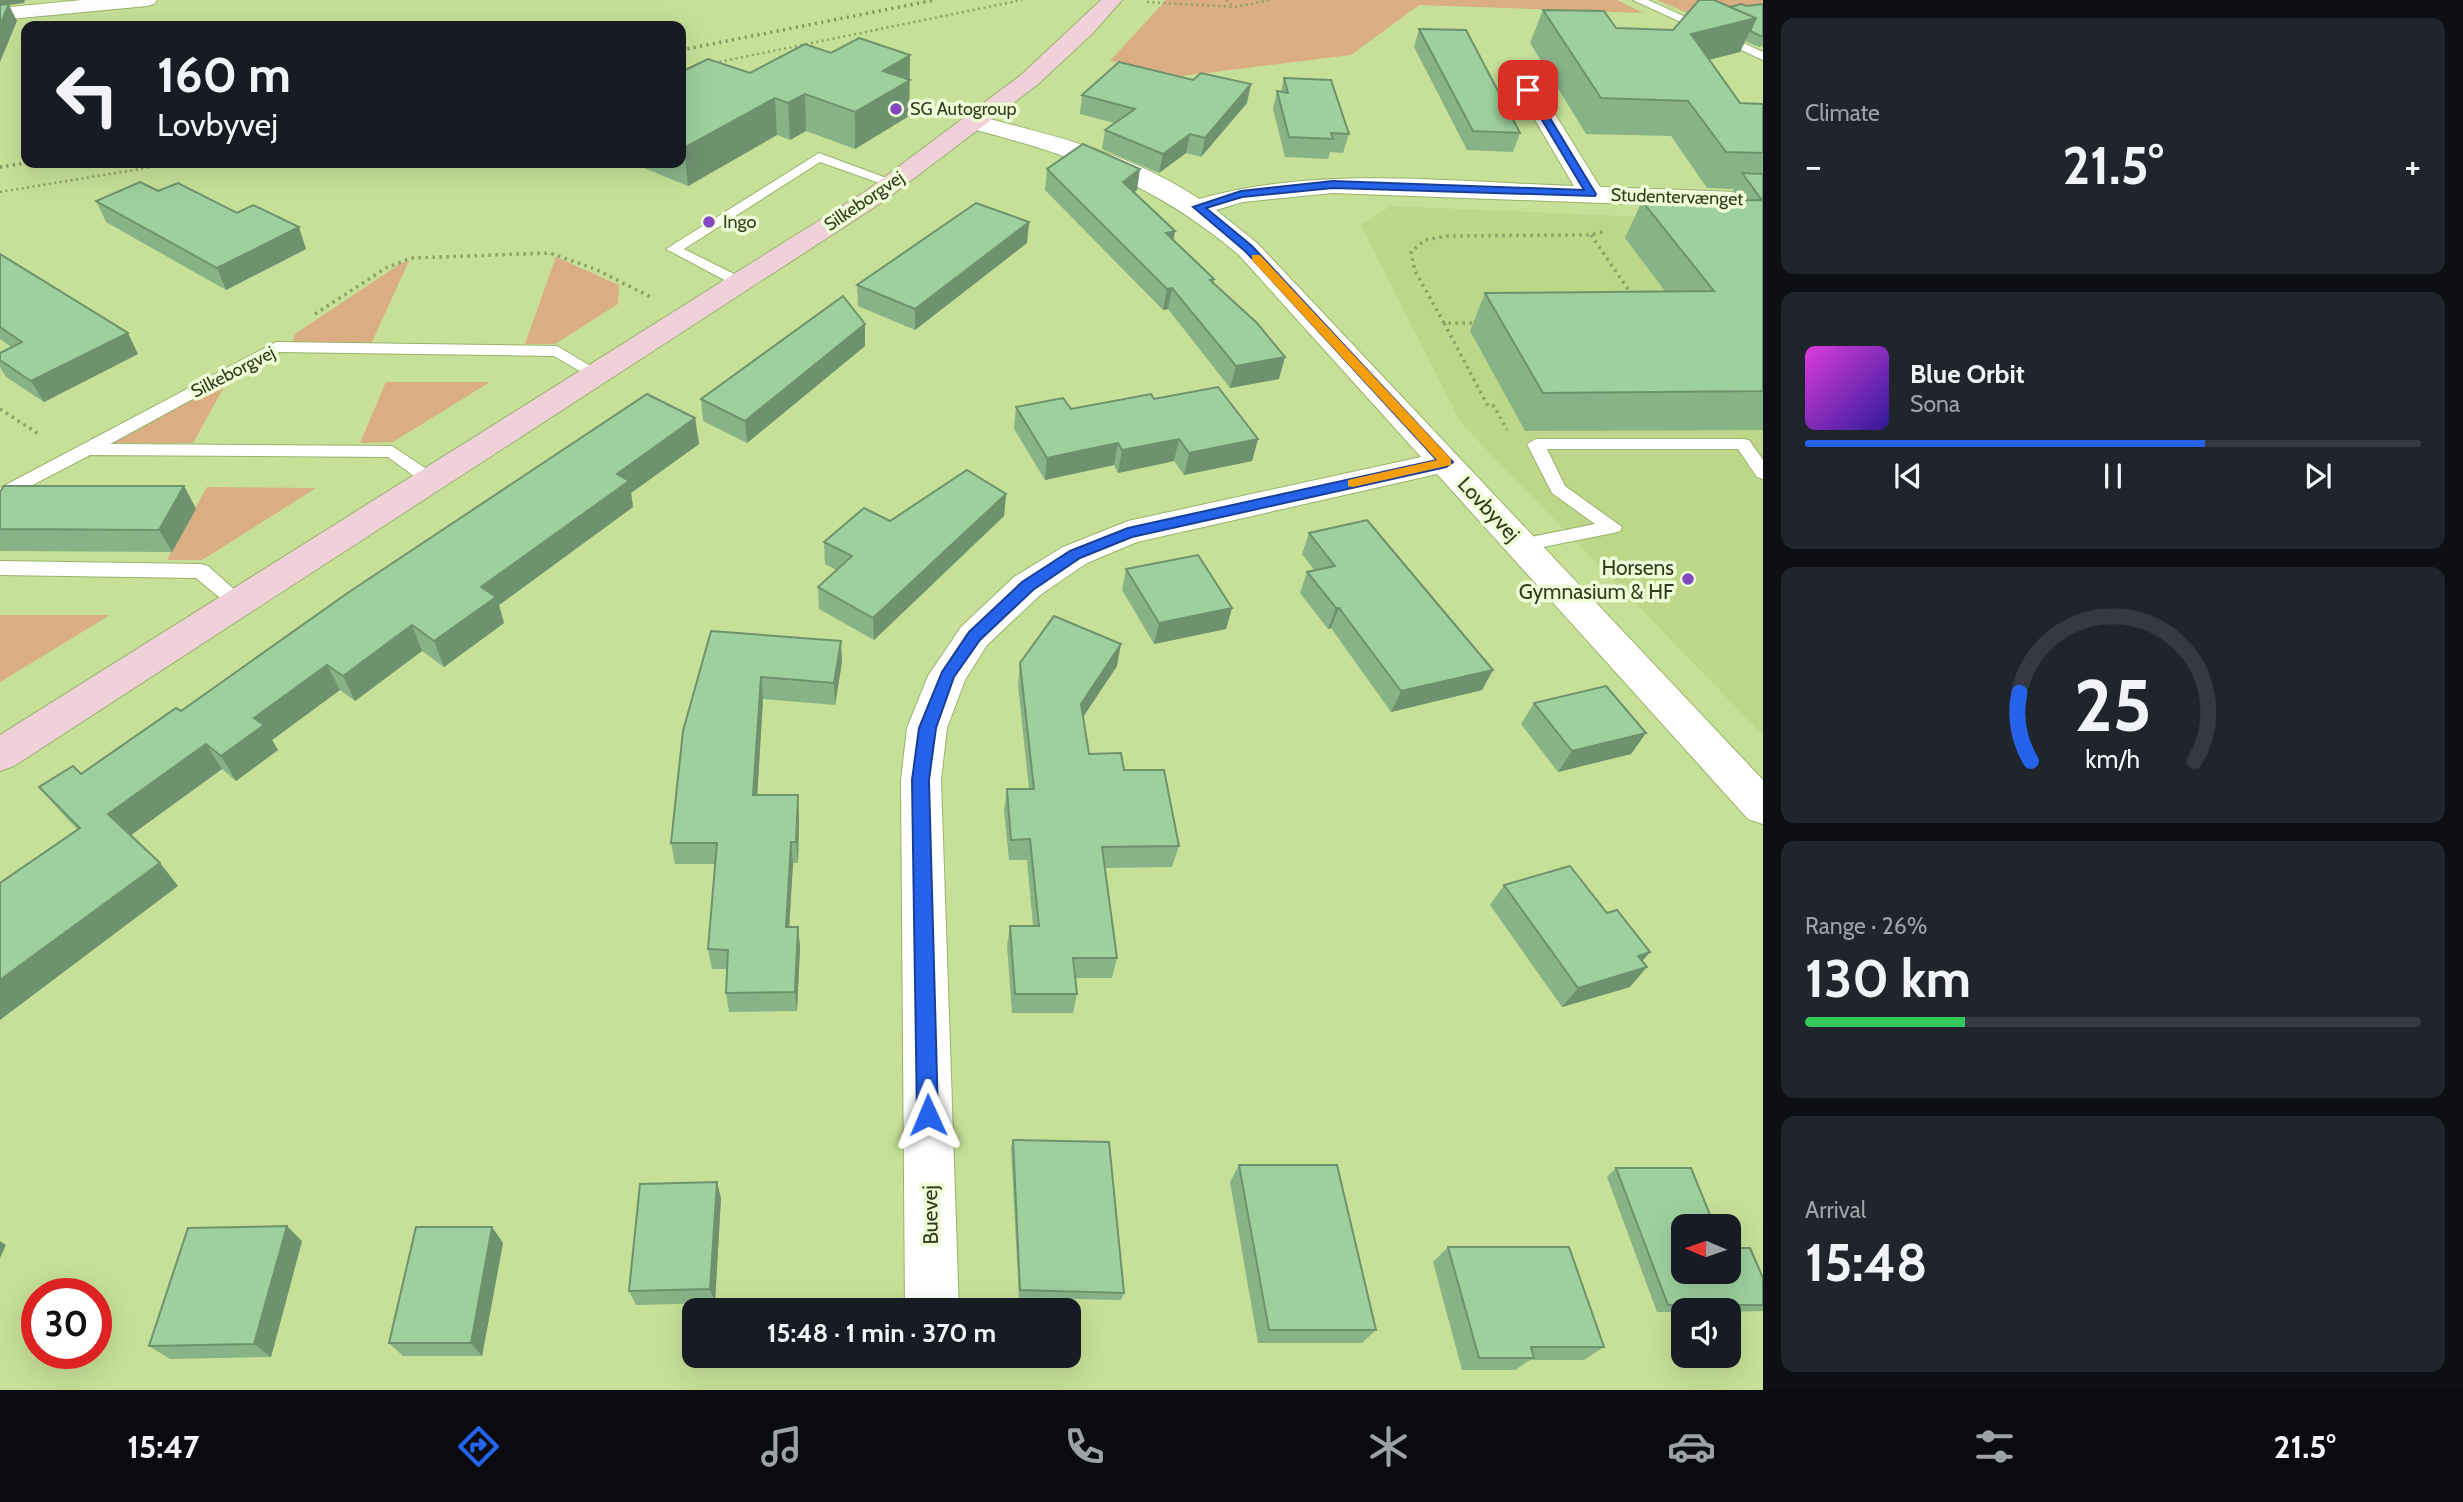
<!DOCTYPE html>
<meta charset="utf-8">
<style>
:root{--surface:#171b24;--page:#20242c;--text:#f1f3f6;--muted:#9ea1a6;--line:#363941;--accent:#2563eb}
body{margin:0;font-family:Cabin,sans-serif;background:var(--page);color:var(--text);height:100vh;display:flex;flex-direction:column;font-size:26px;white-space:nowrap}
*{box-sizing:border-box;margin:0}
p{font-size:23px;color:var(--muted)}
.icon{flex:none;width:38px;height:38px;fill:none;stroke:currentColor;stroke-width:2;stroke-linecap:round;stroke-linejoin:round}
.map{position:relative;flex:1;overflow:hidden}
.panel{display:flex;flex-direction:column;gap:18px;padding:18px;background:#0d0f14;width:700px}
.panel>*{flex:none}
.guide{position:absolute;left:21px;top:21px;width:665px;height:147px;border-radius:14px;box-shadow:0 7px 28px #0002;background:#171b24;color:var(--text);overflow:hidden}
.needle{width:46px;rotate:272deg}
.tools{position:absolute;left:1671px;top:1214px;display:grid;gap:14px}
.tools a{display:grid;place-items:center;width:70px;height:70px;border-radius:14px;background:var(--surface);box-shadow:0 7px 28px #0002;font-size:35px}
.speed{position:absolute;left:21px;top:1278px;display:flex;gap:14px;font-size:35px;font-weight:700;text-align:center}
.speed>*{display:grid;place-content:center;width:91px;height:91px;border-radius:50%;background:var(--surface);box-shadow:0 7px 28px #0002;line-height:1}
.speed .limit{border:10px solid #d22;background:#fff;color:#111}
.pin{position:absolute;display:grid;place-items:center;width:60px;height:60px;color:#fff;margin:-30px;border-radius:14px;box-shadow:0 4px 10px #0006}
.me{position:absolute;width:77px;margin:-38px;rotate:359deg;stroke-linejoin:round;filter:drop-shadow(0 0 5px #0008)}
.turn{display:flex;align-items:center;gap:24px;height:147px;padding:0 21px;font-size:32px}
.turn .icon{width:91px;height:91px;stroke-width:2.5}
.turn b{display:block;font-size:49px;line-height:60px}
.big{font-size:52px;font-weight:700;line-height:1.1}
.panel .tile{flex:1;display:flex;flex-direction:column;justify-content:center;gap:10px;min-width:0;padding:0 24px;border-radius:14px;background:var(--page)}
.panel .dial{align-items:center;gap:0}
.dial svg{height:182px;overflow:visible;fill:none;stroke:var(--line);stroke-width:7;stroke-linecap:round;text-anchor:middle}
.dial text{fill:var(--text);stroke:none}
.song{display:flex;align-items:center;gap:21px}
.cover{width:84px;height:84px;border-radius:10px;background:linear-gradient(135deg,hsl(300 70% 55%),hsl(250 70% 35%))}
.played{height:7px;border-radius:4px;background:linear-gradient(90deg,var(--accent) 65%,var(--line) 65%)}
.keys{display:flex;justify-content:space-around;direction:ltr}
.heat{display:flex;justify-content:space-between;align-items:center;font-size:38px;direction:ltr}
.charge{height:10px;border-radius:5px;background:linear-gradient(90deg,#34c759 26%,var(--line) 0)}
.trip{position:absolute;left:682px;top:1298px;width:399px;height:70px;border-radius:14px;background:var(--surface);box-shadow:0 7px 28px #0002;font-weight:700;line-height:70px;text-align:center}
.menu{display:flex;height:112px;justify-content:space-around;align-items:center;background:#090b0e;color:var(--muted)}
.menu .icon{width:49px;height:49px}
.menu .active{color:var(--accent)}
.menu b{font-size:32px;color:var(--text)}
main{display:flex;flex:1;min-height:0}
.map>svg:first-child{display:block}
.built{fill:#bbd787}
.green{fill:#dbad83}
.lines{fill:none;stroke-linecap:round;stroke-linejoin:round}
.lane-casing{stroke:#9ab36c;stroke-width:2}
.street-casing{stroke:#9ab36c;stroke-width:2}
.secondary-casing{stroke:#9ab36c;stroke-width:2}
.path-far1{stroke:#8ca068;stroke-width:2.5;stroke-dasharray:2 3.5;stroke-linecap:butt}
.path{stroke:#8ca068;stroke-width:3.5;stroke-dasharray:2.5 4.5;stroke-linecap:butt}
.lane{fill:#fff;fill-rule:evenodd}
.street{fill:#fff;fill-rule:evenodd}
.secondary{fill:#f0d1da;fill-rule:evenodd}
.rail{stroke:#81945f;stroke-width:3.5;stroke-dasharray:2 4.5;stroke-linecap:butt}
.wall{fill:#88b387}
.shaded-wall{fill:#6f926e}
.building{fill:#9ed09d;stroke:#6f926e;stroke-width:2}
.route{fill:#2563eb;stroke:#184099;stroke-width:2}
.slow{fill:#f59e0b}
.poi-dot{fill:#8549bf;stroke:#eefcd8;stroke-width:2.5}
.labels{text-anchor:middle;dominant-baseline:central;stroke-width:7;stroke-linejoin:round;paint-order:stroke}
.far-poi-label{font-size:18px;fill:#313b1e;stroke:#eefcd8;text-anchor:start}
.far-street-label{font-size:18px;fill:#313b1e;stroke:#eefcd8}
.street-label{font-size:21px;fill:#313b1e;stroke:#eefcd8}
.poi-label{font-size:21px;fill:#313b1e;stroke:#eefcd8;text-anchor:end}
</style>
<main>
<div class="map">
<svg width="1763" height="1390" viewBox="0 0 1763 1390">
<rect width="100%" height="100%" fill="#c6e097"/>
<path class="built" d="M1391 206 1763 222V735L1461 423 1361 225Z"/>
<g class="green">
<path d="M1166 0H1617L1643 13 1419 5 1351 55 1182 76 1110 61Z"/>
<path d="M1657 0H1763V46Z"/>
<path d="M556 257 619 285 618 304 555 344H525Z"/>
<path d="M409 261 371 344 293 342 295 334 403 262Z"/>
<path d="M229 378 193 443H110Z"/>
<path d="M386 382H490L393 442 360 443Z"/>
<path d="M207 487 316 488 202 560H167Z"/>
<path d="M0 615H110L0 682Z"/>
</g>
<g class="lines">
<defs>
<g id="lane">
<path d="M1633 0H1648L1763 52V60Z"/>
<path d="M819 153 900 183 898 186H888L820 162 684 249 744 279 747 282 744 285H734L666 249Z"/>
<path d="M276 342 557 346 604 374 596 379 590 377 554 356 279 352 110 444 392 446 437 476 440 480 437 484H425L388 457 90 455 0 502V488Z"/>
<path d="M1536 439H1743L1749 440 1763 460V479L1757 477 1738 449H1547L1565 486 1622 527 1620 531 1613 533 1523 551 1516 550 1514 545 1516 540 1595 524 1552 493 1527 444Z"/>
<path d="M0 561 201 564 208 566 247 601 244 606H230L196 578 0 575Z"/>
</g>
<g id="street">
<path d="M82 0H157L154 4 147 6 0 20V8Z"/>
<path d="M1516 62 1524 64 1527 69 1600 187 1763 193V209L1333 193 1243 202 1216 210 1257 243 1763 780V824L1748 819 1437 474 1137 542 1087 563 1040 595 987 645 965 680 947 728 941 780 959 1311H905L901 780 907 728 928 676 961 627 1014 577 1063 547 1128 521 1421 457 1239 255C1151 181 1077 157 969 128L965 123 969 118 977 116C1053 135 1134 155 1199 199 1320 165 1450 182 1574 186L1505 69 1508 64Z"/>
</g>
<path id="secondary" d="M1101 0H1122L1093 33 1037 85 884 201 14 766 0 771V735L866 191 1021 75Z"/>
</defs>
<use href="#lane" class="lane-casing"/>
<use href="#street" class="street-casing"/>
<use href="#secondary" class="secondary-casing"/>
<g class="path-far1">
<path d="M1226 0 1234 6"/>
<path d="M1147 2 1235 7 1271 0"/>
<path d="M714 63 1022 0"/>
<path d="M681 70 692 68"/>
<path d="M0 192 176 163"/>
</g>
<g class="path">
<path d="M1591 235 1632 295"/>
<path d="M315 314 386 268 411 258 550 253 595 269 651 297"/>
<path d="M1444 323 1415 271 1411 252 1425 240 1447 236 1591 235 1605 231"/>
<path d="M1479 323H1444L1488 406H1494L1507 430"/>
<path d="M0 409 40 435"/>
</g>
<use href="#lane" class="lane"/>
<use href="#street" class="street"/>
<use href="#secondary" class="secondary"/>
<g class="rail">
<path d="M681 50 935 0"/>
<path d="M0 167 26 163"/>
</g>
</g>
<g class="wall">
<path d="M1763 4V46L1759 47 1745 41 1740 52 1709 60 1740 103 1763 104V430L1525 431 1470 331 1485 293 1665 291 1625 238 1642 201H1728L1734 189 1707 188 1671 136 1586 134 1530 43 1543 10 1616 28 1673 30 1730 7 1746 6Z"/>
<path d="M1419 29 1520 133 1513 152 1467 150 1414 47Z"/>
<path d="M831 53 910 55 909 116 855 149 806 131 790 140 777 135 688 186 632 163H681V72L750 73Z"/>
<path d="M1284 78 1349 134 1343 153 1330 152 1328 159 1285 157 1273 109 1277 91H1281Z"/>
<path d="M1082 95 1247 103 1201 157 1186 153 1159 173 1102 149 1105 130 1114 123 1080 114Z"/>
<path d="M1047 169 1137 190 1134 192 1175 231 1173 240 1214 279V283L1279 379 1230 388 1168 309 1163 310 1045 190Z"/>
<path d="M158 191 306 249 226 290 106 222 96 201Z"/>
<path d="M1029 222 1027 243 915 330 858 306 857 285Z"/>
<path d="M0 254 138 354 44 402 6 377 0 367V353L11 347 0 339Z"/>
<path d="M865 346 747 443 703 421 701 399Z"/>
<path d="M1154 399 1258 439 1252 461 1184 475 1174 461 1118 473 1114 465 1045 480 1014 429 1016 407 1071 409Z"/>
<path d="M695 418 699 444 631 493 633 507 499 605 504 623 444 667 422 651 355 701 340 690 272 740 278 750 236 781 222 769 131 835 160 863 178 886 78 830 60 811 39 787 81 774 181 711Z"/>
<path d="M184 486 196 509 172 552 0 551V492Z"/>
<path d="M1006 494 1004 516 874 640 819 609 818 587 836 570 825 564 824 542 890 521Z"/>
<path d="M1309 533 1493 670 1482 690 1391 712 1331 628 1328 629 1300 593 1307 572 1315 571 1302 554Z"/>
<path d="M1126 569 1232 608 1226 629 1154 644 1122 590Z"/>
<path d="M711 631 842 662 835 705 763 699 757 795 799 816 798 863H793L789 927H798L800 947 797 1011 729 1012 726 993 727 969H712L708 949 715 864H675L671 843Z"/>
<path d="M1020 663 1117 666 1083 717 1089 754 1124 770 1179 846 1172 867 1105 868 1117 958 1112 978H1075L1077 994 1073 1013H1012L1007 946 1010 926H1033L1027 860H1009L1004 810 1007 789H1029L1018 685Z"/>
<path d="M1534 703 1646 733 1631 754 1558 772 1521 724Z"/>
<path d="M1504 885 1607 913 1650 952 1642 961 1630 987 1562 1007 1490 905Z"/>
<path d="M1013 1140 1124 1293 1121 1300 1019 1298 1011 1148Z"/>
<path d="M1239 1165 1376 1330 1362 1343H1258L1230 1182Z"/>
<path d="M1616 1168 1684 1227 1763 1278V1311L1729 1312V1311H1684V1312H1657L1607 1177Z"/>
<path d="M721 1198 715 1303 636 1305 629 1291Z"/>
<path d="M492 1227 503 1243 482 1356H403L389 1343Z"/>
<path d="M302 1241 271 1357 170 1359 149 1346Z"/>
<path d="M1448 1247 1604 1347 1584 1360H1530L1515 1370H1462L1433 1262Z"/>
</g>
<g class="shaded-wall">
<path d="M0 0H25L24 3 9 5 17 21 0 62Z"/>
<path d="M1756 18 1740 52 1675 68 1691 34Z"/>
<path d="M910 55 909 116 855 149V112L883 71Z"/>
<path d="M1251 84 1247 103 1201 157 1205 138Z"/>
<path d="M805 94 806 131 790 140 788 103Z"/>
<path d="M775 98 777 135 688 186 684 148Z"/>
<path d="M1190 134 1186 153 1159 173 1163 154Z"/>
<path d="M1140 169 1137 190 1120 203 1123 182Z"/>
<path d="M1029 222 1027 243 915 330V309Z"/>
<path d="M299 227 306 249 226 290 217 268Z"/>
<path d="M1175 231 1171 252 1166 233Z"/>
<path d="M1172 288 1168 309 1163 310 1167 289Z"/>
<path d="M865 324V346L747 443 745 421Z"/>
<path d="M128 333 138 354 44 402 31 381Z"/>
<path d="M1285 357 1279 379 1230 388 1236 366Z"/>
<path d="M695 418 699 444 631 493 633 507 499 605 504 623 444 667 434 641 481 587 617 474Z"/>
<path d="M1179 439 1174 461 1118 473 1122 450Z"/>
<path d="M1258 439 1252 461 1184 475 1189 453Z"/>
<path d="M1118 443 1114 465 1045 480 1047 458Z"/>
<path d="M184 486 196 509 172 552 159 530Z"/>
<path d="M1006 494 1004 516 874 640 873 618Z"/>
<path d="M1232 608 1226 629 1154 644 1159 623Z"/>
<path d="M1336 608H1339L1331 628 1328 629Z"/>
<path d="M412 625 422 651 355 701 343 676Z"/>
<path d="M841 641 842 662 835 705 834 683Z"/>
<path d="M1121 644 1117 666 1077 726 1081 704Z"/>
<path d="M327 665 340 690 272 740 278 750 236 781 221 756 254 718Z"/>
<path d="M1493 670 1482 690 1391 712 1401 691Z"/>
<path d="M761 677 763 699 756 816 753 795Z"/>
<path d="M1646 733 1631 754 1558 772 1572 751Z"/>
<path d="M206 744 222 769 127 838 108 814Z"/>
<path d="M798 795 799 816 798 863 796 842Z"/>
<path d="M791 842 793 863 788 946 786 927Z"/>
<path d="M160 863 178 886 0 1020V980Z"/>
<path d="M798 927 800 947 797 1011 795 992Z"/>
<path d="M1650 952 1633 972 1647 967 1630 987 1562 1007 1578 988 1638 956Z"/>
<path d="M717 1182 721 1198 715 1303 710 1289Z"/>
<path d="M287 1226 302 1241 271 1357 254 1344Z"/>
<path d="M492 1227 503 1243 482 1356 471 1343Z"/>
<path d="M0 1241 6 1245 0 1258Z"/>
</g>
<g class="building">
<path d="M1699 0H1714L1756 18 1691 34 1740 103 1763 104V153L1726 152 1688 101 1601 98 1543 10 1604 11 1616 28 1673 30Z"/>
<path d="M9 4 0 25V5Z"/>
<path d="M1741 4 1746 6 1763 4V37L1750 31 1756 18 1730 7Z"/>
<path d="M1419 29 1466 30 1520 133 1473 131Z"/>
<path d="M859 38 910 55 883 71 910 80 855 112 805 94 788 103 775 98 684 148 681 147V72L708 59 750 73 805 44 831 53Z"/>
<path d="M1119 62 1193 80 1201 73 1251 84 1205 138 1190 134 1163 154 1105 130 1135 109 1082 95Z"/>
<path d="M1284 78 1331 80 1349 134 1331 133 1333 139 1289 137 1277 91 1288 93Z"/>
<path d="M1083 144 1140 169 1123 182 1175 231 1166 233 1214 279 1210 280 1257 323 1285 357 1236 366 1172 288 1167 289 1047 169Z"/>
<path d="M1742 173 1763 174V391L1543 393 1485 293 1714 291 1642 201 1762 200Z"/>
<path d="M140 182 158 191 178 183 237 213 253 205 299 227 217 268 96 201Z"/>
<path d="M976 203 1029 222 915 309 857 285Z"/>
<path d="M0 254 128 333 31 381 0 360V353L22 342 0 327Z"/>
<path d="M843 296 865 324 745 421 701 399Z"/>
<path d="M1218 387 1258 439 1189 453 1179 439 1122 450 1118 443 1047 458 1016 407 1063 398 1071 409 1151 394 1154 399Z"/>
<path d="M647 394 695 418 617 474 629 481 481 587 496 597 434 641 412 625 343 676 327 665 254 718 264 725 221 756 206 744 108 814 160 863 0 980V883L80 828 39 787 73 766 81 774 176 708 181 711 349 592Z"/>
<path d="M967 470 1006 494 873 618 818 587 852 556 824 542 864 508 890 521Z"/>
<path d="M4 486H184L159 530 0 529V492Z"/>
<path d="M1367 520 1493 670 1401 691 1339 608H1336L1307 572 1335 566 1309 533Z"/>
<path d="M1198 555 1232 608 1159 623 1126 569Z"/>
<path d="M1054 616 1121 644 1081 704 1089 754 1121 753 1124 770H1164L1179 846 1102 847 1117 958H1073L1077 994H1015L1010 926H1039L1030 839 1011 840 1007 789H1034L1020 663Z"/>
<path d="M711 631 841 641 834 683 761 677 753 795H798L796 842H791L786 927H798L795 992 726 993 728 950 708 949 717 843H671L683 731Z"/>
<path d="M1606 686 1646 733 1572 751 1534 703Z"/>
<path d="M1570 866 1607 913 1617 910 1650 952 1638 956 1647 967 1578 988 1504 885Z"/>
<path d="M1013 1140 1109 1142 1124 1293 1020 1290Z"/>
<path d="M1239 1165H1337L1376 1330H1269Z"/>
<path d="M1616 1168H1691L1715 1227H1684V1272H1729V1248H1750L1763 1278V1305H1668Z"/>
<path d="M717 1182 710 1289 629 1291 640 1184Z"/>
<path d="M287 1226 254 1344 149 1346 188 1228Z"/>
<path d="M416 1227H492L471 1343H389Z"/>
<path d="M1448 1247H1569L1604 1347H1531L1534 1358H1479Z"/>
</g>
<path class="route" d="M1528 87 1533 90 1596 194 1595 196 1333 188 1242 197 1206 208 1252 246 1453 462 1446 467 1132 537 1080 558 1033 590 980 640 954 677 936 728 929 780 938 1115 935 1122 928 1125 920 1122 917 1115 912 780 919 728 942 672 969 632 1022 582 1070 551 1128 528 1437 460 1245 251 1193 207 1241 191 1333 181 1584 190 1524 90Z"/>
<path class="slow" d="M1252 255H1260L1451 459V465L1353 487 1348 486V480L1437 460 1252 260Z"/>
<g class="poi-dot">
<circle cx="896" cy="109" r="7"/>
<circle cx="709" cy="222" r="7"/>
<circle cx="1688" cy="579" r="7"/>
</g>
<g class="labels">
<g class="far-poi-label">
<text x="910" y="109">SG Autogroup</text>
<text x="723" y="222">Ingo</text>
</g>
<g class="far-street-label">
<text transform="translate(1677 197) rotate(2)">Studentervænget</text>
<text transform="translate(864 201) rotate(-34)">Silkeborgvej</text>
<text transform="translate(233 372) rotate(-27)">Silkeborgvej</text>
</g>
<g class="street-label">
<text transform="translate(1489 509) rotate(47)">Lovbyvej</text>
<text transform="translate(930 1215) rotate(-91)">Buevej</text>
</g>
<g class="poi-label">
<text x="1674" y="567">Horsens<tspan x="1674" dy="24">Gymnasium &amp; HF</tspan></text>
</g>
</g>
</svg>
<div class="tools">
<a><svg class="needle" viewBox="-14 -14 28 28"><path d="M0-13l5 13h-10z" fill="#e53935"/><path d="M0 13l5-13h-10z" fill="#9ea1a6"/></svg></a>
<a><svg class="icon" aria-label="sound" viewBox="0 0 24 24"><path d="M4 9h4l5-4v14l-5-4H4zM17 9q2 3 0 6"/></svg></a>
</div>
<div class="speed"><div class="limit">30</div></div>
<div class="pin" style="left:1528px;top:90px;background:#d93025"><svg class="icon" aria-label="arrive" viewBox="0 0 24 24"><path d="M6 21V4h12l-3 4 3 4H6"/></svg></div>
<svg class="me" style="left:928px;top:1115px" viewBox="-20 -20 40 40"><path d="M0-17L14 15 0 8-14 15z" fill="#2563eb" stroke="#fff" stroke-width="4"/></svg>
<div class="trip">15:48 · 1 min · 370 m</div>
<div class="guide">
<div class="turn"><svg class="icon" aria-label="left" viewBox="0 0 24 24"><path d="M17 20v-9H6M10 6l-5 5 5 5"/></svg><div><b>160 m</b>Lovbyvej</div></div>
</div>
</div>
<section class="panel">
<div class="tile"><p>Climate</p>
<div class="heat"><a>−</a><b class="big">21.5°</b><a>+</a></div>
</div>
<div class="tile">
<div class="song"><i class="cover"></i><div><b>Blue Orbit</b><p>Sona</p></div></div>
<div class="played"></div>
<div class="keys"><svg class="icon" aria-label="previous" viewBox="0 0 24 24"><path d="M18 5L8 12l10 7zM5 5v14"/></svg><svg class="icon" aria-label="pause" viewBox="0 0 24 24"><path d="M8 5v14M16 5v14"/></svg><svg class="icon" aria-label="next" viewBox="0 0 24 24"><path d="M6 5l10 7-10 7zM19 5v14"/></svg></div>
</div>
<div class="tile dial"><svg viewBox="0 0 100 80">
<path d="M14 69A42 42 0 1 1 86 69"/>
<path d="M14 69A42 42 0 0 1 9 39" stroke="#2563eb"/>
<text x="50" y="56" font-size="32" font-weight="700">25</text>
<text x="50" y="72" font-size="11">km/h</text>
</svg></div>
<div class="tile"><p>Range · 26%</p><b class="big">130 km</b><div class="charge"></div></div>
<div class="tile"><p>Arrival</p><b class="big">15:48</b></div>
</section>
</main>
<nav class="menu">
<b>15:47</b>
<svg class="icon active" aria-label="directions" viewBox="0 0 24 24"><path d="M12 3l9 9-9 9-9-9zM9 14v-3h6M13 9l2 2-2 2"/></svg>
<svg class="icon" aria-label="music" viewBox="0 0 24 24"><path d="M9 18V5l10-2v13"/><circle cx="6" cy="18" r="3"/><circle cx="16" cy="16" r="3"/></svg>
<svg class="icon" aria-label="phone" viewBox="0 0 24 24"><path d="M5 4h4l2 5-3 2q2 4 5 5l2-3 5 2v4C11 20 4 13 5 4z"/></svg>
<svg class="icon" aria-label="climate" viewBox="0 0 24 24"><path d="M12 3v18M4 7l16 10M4 17L20 7"/></svg>
<svg class="icon" aria-label="car" viewBox="0 0 24 24"><path d="M5 17H2v-5l4-1 3-4h7l3 4 3 1v5h-3M9 17h6M6 11h13"/><circle cx="7" cy="17" r="2"/><circle cx="17" cy="17" r="2"/></svg>
<svg class="icon" aria-label="filters" viewBox="0 0 24 24"><path d="M4 7h16M4 17h16"/><circle cx="9" cy="7" r="2"/><circle cx="15" cy="17" r="2"/></svg>
<b>21.5°</b>
</nav>
